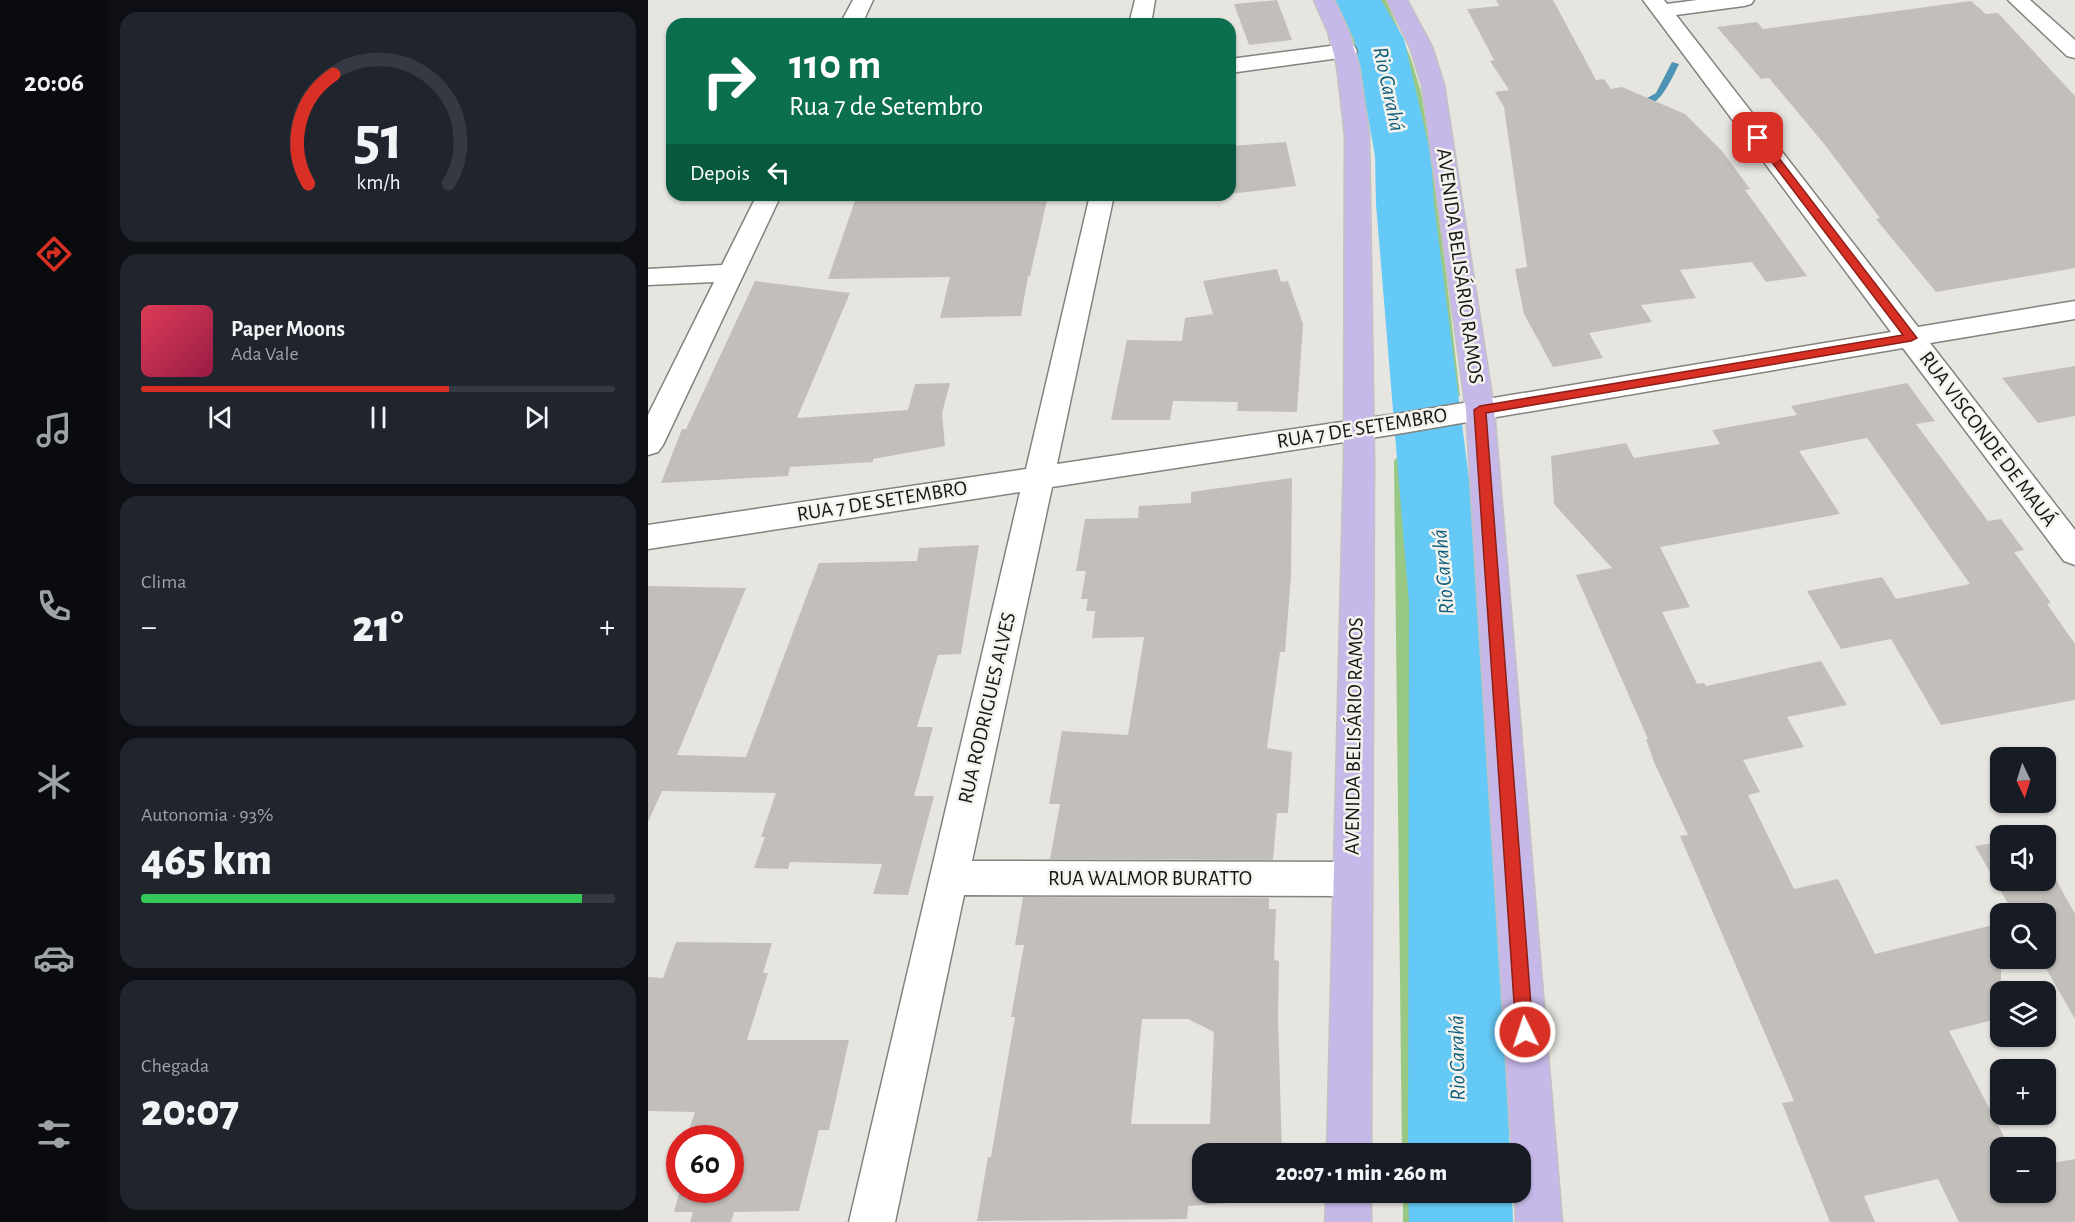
<!DOCTYPE html>
<html lang="pt">
<meta charset="utf-8">
<style>
:root{--surface:#171b24;--page:#20242c;--text:#f1f3f6;--muted:#9ea1a6;--line:#363941;--accent:#d93025}
body{margin:0;font-family:"Alegreya Sans",sans-serif;background:var(--page);color:var(--text);height:100vh;display:flex;flex-direction:column;font-size:22px;white-space:nowrap}
*{box-sizing:border-box;margin:0}
p{font-size:20px;color:var(--muted)}
.icon{flex:none;width:33px;height:33px;fill:none;stroke:currentColor;stroke-width:2;stroke-linecap:round;stroke-linejoin:round}
.map{position:relative;flex:1;overflow:hidden}
.details{display:flex;flex-direction:column;gap:12px;padding:12px;background:#0d0f14;width:540px}
.details>*{flex:none}
.top-card{position:absolute;left:18px;top:18px;width:570px;height:183px;border-radius:18px;box-shadow:0 2px 4px #0004;background:#0b6e4f;color:#fff;overflow:hidden}
.needle{width:39px;rotate:176deg}
.tools{position:absolute;left:1342px;top:747px;display:grid;gap:12px}
.tools a{display:grid;place-items:center;width:66px;height:66px;border-radius:12px;background:var(--surface);box-shadow:0 2px 4px #0004;font-size:30px}
.speed{position:absolute;left:18px;top:1125px;display:flex;gap:12px;font-size:30px;font-weight:700;text-align:center}
.speed>*{display:grid;place-content:center;width:78px;height:78px;border-radius:50%;background:var(--surface);box-shadow:0 2px 4px #0004;line-height:1}
.speed .limit{border:9px solid #d22;background:#fff;color:#111}
.pin{position:absolute;display:grid;place-items:center;width:51px;height:51px;color:#fff;margin:-26px;border-radius:12px;box-shadow:0 3px 9px #0006}
.me{position:absolute;width:66px;margin:-33px;rotate:356deg;stroke-linejoin:round;filter:drop-shadow(0 0 4px #0008)}
.turn{display:flex;align-items:center;gap:21px;height:126px;padding:0 24px;font-size:27px}
.turn .icon{width:78px;height:78px;stroke-width:2.5}
.turn b{display:block;font-size:42px;line-height:51px}
.then{display:flex;align-items:center;height:57px;padding:0 24px;background:#0003;gap:12px;font-size:22px}
.big{font-size:45px;font-weight:800;line-height:1.1}
.details .card{flex:1;display:flex;flex-direction:column;justify-content:center;gap:9px;min-width:0;padding:0 21px;border-radius:18px;background:var(--page)}
.details .dial{align-items:center;gap:0}
.dial svg{height:156px;overflow:visible;fill:none;stroke:var(--line);stroke-width:7;stroke-linecap:round;text-anchor:middle}
.dial text{fill:var(--text);stroke:none}
.song{display:flex;align-items:center;gap:18px}
.cover{width:72px;height:72px;border-radius:9px;background:linear-gradient(135deg,hsl(350 70% 55%),hsl(340 70% 35%))}
.played{height:6px;border-radius:3px;background:linear-gradient(90deg,var(--accent) 65%,var(--line) 65%)}
.keys{display:flex;justify-content:space-around;direction:ltr}
.heat{display:flex;justify-content:space-between;align-items:center;font-size:33px;direction:ltr}
.charge{height:9px;border-radius:4px;background:linear-gradient(90deg,#34c759 93%,var(--line) 0)}
.trip{position:absolute;left:544px;top:1143px;width:339px;height:60px;border-radius:18px;background:var(--surface);box-shadow:0 2px 4px #0004;font-weight:800;line-height:60px;text-align:center}
main{display:flex;flex:1;min-height:0}
.tabs{display:flex;flex-direction:column;width:108px;justify-content:space-around;align-items:center;background:#090b0e;color:var(--muted)}
.tabs .icon{width:42px;height:42px}
.tabs .active{color:var(--accent)}
.tabs b{font-size:27px;color:var(--text)}
.map>svg:first-child{display:block}
.green{fill:#98c883}
.lines{fill:none;stroke-linecap:round;stroke-linejoin:round}
.stream{fill:#4d93b3;fill-rule:evenodd}
.river{fill:#65c9f7;fill-rule:evenodd}
.building{fill:#c2bfbb;fill-rule:evenodd}
.minor-casing{stroke:#83827e;stroke-width:3}
.major-casing{stroke:#c2c2c2;stroke-width:3}
.minor{fill:#fff;fill-rule:evenodd}
.major{fill:#c6b8e8;fill-rule:evenodd}
.route{fill:#d93025;stroke:#8d1f18;stroke-width:1.5}
.labels{text-anchor:middle;dominant-baseline:central;stroke-width:5;stroke-linejoin:round;paint-order:stroke}
.street-label{font-size:21px;fill:#161614;stroke:#f3f2ed}
.water-label{font-size:22px;font-style:italic;fill:#0e5f7e;stroke:#f3f2ed}
</style>
<main>
<nav class="tabs">
<b>20:06</b>
<svg class="icon active" aria-label="directions" viewBox="0 0 24 24"><path d="M12 3l9 9-9 9-9-9zM9 14v-3h6M13 9l2 2-2 2"/></svg>
<svg class="icon" aria-label="music" viewBox="0 0 24 24"><path d="M9 18V5l10-2v13"/><circle cx="6" cy="18" r="3"/><circle cx="16" cy="16" r="3"/></svg>
<svg class="icon" aria-label="phone" viewBox="0 0 24 24"><path d="M5 4h4l2 5-3 2q2 4 5 5l2-3 5 2v4C11 20 4 13 5 4z"/></svg>
<svg class="icon" aria-label="climate" viewBox="0 0 24 24"><path d="M12 3v18M4 7l16 10M4 17L20 7"/></svg>
<svg class="icon" aria-label="car" viewBox="0 0 24 24"><path d="M5 17H2v-5l4-1 3-4h7l3 4 3 1v5h-3M9 17h6M6 11h13"/><circle cx="7" cy="17" r="2"/><circle cx="17" cy="17" r="2"/></svg>
<svg class="icon" aria-label="filters" viewBox="0 0 24 24"><path d="M4 7h16M4 17h16"/><circle cx="9" cy="7" r="2"/><circle cx="15" cy="17" r="2"/></svg>
</nav>
<section class="details">
<div class="card dial"><svg viewBox="0 0 100 80">
<path d="M14 69A42 42 0 1 1 86 69"/>
<path d="M14 69A42 42 0 0 1 27 13" stroke="#d93025"/>
<text x="50" y="56" font-size="32" font-weight="700">51</text>
<text x="50" y="72" font-size="11">km/h</text>
</svg></div>
<div class="card">
<div class="song"><i class="cover"></i><div><b>Paper Moons</b><p>Ada Vale</p></div></div>
<div class="played"></div>
<div class="keys"><svg class="icon" aria-label="previous" viewBox="0 0 24 24"><path d="M18 5L8 12l10 7zM5 5v14"/></svg><svg class="icon" aria-label="pause" viewBox="0 0 24 24"><path d="M8 5v14M16 5v14"/></svg><svg class="icon" aria-label="next" viewBox="0 0 24 24"><path d="M6 5l10 7-10 7zM19 5v14"/></svg></div>
</div>
<div class="card"><p>Clima</p>
<div class="heat"><a>−</a><b class="big">21°</b><a>+</a></div>
</div>
<div class="card"><p>Autonomia · 93%</p><b class="big">465 km</b><div class="charge"></div></div>
<div class="card"><p>Chegada</p><b class="big">20:07</b></div>
</section>
<div class="map">
<svg width="1427" height="1222" viewBox="0 0 1427 1222">
<rect width="100%" height="100%" fill="#e6e5e0"/>
<g class="green">
<path d="M691 0H738L763 59 773 92 787 177 812 396 746 398 728 129 719 81Z"/>
<path d="M800 445 809 454 852 1153H754L746 461 754 452Z"/>
<path d="M755 1193H855L857 1222H755Z"/>
</g>
<g class="lines">
<g class="stream">
<path d="M1024 62 1031 64C1022 82 1011 110 987 109V105L1008 93Z"/>
<path d="M781 198 786 201 784 203 757 207 752 204 757 201Z"/>
</g>
<g class="river">
<path d="M685 0H733L756 39 783 156 786 204 837 604 862 1154H760L761 604 728 204 727 156 706 39Z"/>
<path d="M760 1192H864L865 1222H761Z"/>
</g>
</g>
<g class="building">
<path d="M629 0 644 40 601 45 586 4Z"/>
<path d="M848 0H905L948 80 956 79 963 89 974 87 1037 114 1074 151 1102 189 1097 190 1159 276 1118 282 1104 262 1032 270 1048 298 993 305 1004 322 941 333 955 358 905 367 876 314 867 269 879 267 856 107 847 92 861 90 842 61 846 60 819 9 851 6Z"/>
<path d="M1323 1 1338 14 1350 13 1427 96V268L1288 292 1228 219 1232 218 1177 145 1121 78 1113 79 1069 27 1109 22 1115 29Z"/>
<path d="M638 142 648 186 582 194V146Z"/>
<path d="M209 195H315L313 201 399 200 382 276H380L373 316 292 318 302 277 180 279Z"/>
<path d="M629 269 633 282 640 281 655 324 649 412 589 411 590 402 525 401 522 420H463L479 340 534 341 537 318 565 314 555 281Z"/>
<path d="M107 281 202 293 149 418 260 410 267 384 302 383 294 413 297 446 225 459V462L142 467 140 476 13 483 34 429H38Z"/>
<path d="M1427 366V416L1390 423 1354 378Z"/>
<path d="M1259 383 1287 421 1268 424 1340 521 1353 519 1376 550 1366 552 1403 603 1399 604 1427 644V700L1293 725 1243 639 1193 649 1159 591 1234 577 1248 599 1322 584 1219 438 1151 451 1192 514 1012 547 1042 607 1014 612 1049 684 1056 683 1058 686 1173 661 1199 705 1139 717 1156 747 1095 760 1112 792 1100 795 1146 889 1190 879 1227 954 1353 923V1018L1301 1031 1362 1148H1353V1192H1398V1164L1427 1159V1222H1311L1290 1179 1216 1196 1227 1222H1182L1134 1103 1146 1101 1032 836 1040 835 1006 762 998 739H1000L928 575 964 568 906 504 903 456 978 443 986 458 1072 444 1064 430 1149 415 1143 406Z"/>
<path d="M644 478 643 576 637 652H632L619 748 644 752 640 813H629L625 860 402 859 412 804H401L414 731 480 735 496 637 444 638 447 611H438L440 599H433L438 571H428L437 519 490 518 491 506 543 503V492Z"/>
<path d="M331 545 313 654 290 655 269 727H285L266 796H286L260 895 225 894 234 864 142 862 140 869 106 868 117 837H113L128 793 14 791 0 822V586L98 588 29 755 98 757 171 563 269 561 271 548Z"/>
<path d="M1353 842V880H1398V862L1427 914V1019L1392 958H1398V914H1366L1327 846Z"/>
<path d="M375 897 621 898V909H628L626 960 631 961 630 1018 634 1154H555V1192H635V1199L540 1206 539 1219 329 1221 340 1157H343L367 1017H363L376 945H367ZM494 1019H540L566 1032 562 1124H483Z"/>
<path d="M28 942 124 943 115 973H120L99 1040H201L181 1130H171L151 1211 86 1212 83 1222H42L45 1212H26L32 1190H82V1138H48L50 1130H41L47 1112 0 1111V977L15 978Z"/>
</g>
<g class="lines">
<defs>
<g id="minor">
<path d="M205 0H225L214 24H192Z"/>
<path d="M487 0H507L503 24H481Z"/>
<path d="M995 0H1016L1019 4 1049 0H1106L1103 4 1096 6 1028 15 1270 327 1427 301V319L1282 343 1427 530V565L1416 561 1255 348 755 433 404 487 324 861 704 862 718 867 723 879 718 891 704 896 316 895 247 1222H201L372 492 0 549V525L378 469 442 195H466L409 464 755 413 1243 332Z"/>
<path d="M1360 0H1382L1427 40V58L1419 56Z"/>
<path d="M698 44 706 46 709 51 706 56 582 73V59Z"/>
<path d="M109 195H133L15 445 10 452 0 455V415L66 282 0 285V269L74 265Z"/>
</g>
<g id="major">
<path d="M666 0H686L701 32 711 66 721 135 726 460 723 1154H679L696 460 697 135 689 66 680 32Z"/>
<path d="M739 0H759L784 47 796 85 846 410 914 1222H868L867 1192H873V1154H864L818 410 774 85 762 47Z"/>
<path d="M679 1192H723V1222H677Z"/>
</g>
</defs>
<use href="#minor" class="minor-casing"/>
<use href="#major" class="major-casing"/>
<use href="#minor" class="minor"/>
<use href="#major" class="major"/>
</g>
<path class="route" d="M1107 136H1114L1269 338 1263 341 838 413 885 1032 883 1038 877 1040 871 1038 868 1032 826 410 832 406 1255 335 1107 140Z"/>
<g class="labels">
<g class="street-label">
<text transform="translate(812 266) rotate(82)">AVENIDA BELISÁRIO RAMOS</text>
<text transform="translate(714 428) rotate(-9)">RUA 7 DE SETEMBRO</text>
<text transform="translate(1340 439) rotate(53)">RUA VISCONDE DE MAUÁ</text>
<text transform="translate(234 501) rotate(-9)">RUA 7 DE SETEMBRO</text>
<text transform="translate(339 708) rotate(-77)">RUA RODRIGUES ALVES</text>
<text transform="translate(706 736) rotate(-89)">AVENIDA BELISÁRIO RAMOS</text>
<text x="502" y="878">RUA WALMOR BURATTO</text>
</g>
<g class="water-label">
<text transform="translate(741 89) rotate(78)">Rio Carahá</text>
<text transform="translate(795 572) rotate(-95)">Rio Carahá</text>
<text transform="translate(809 1058) rotate(-91)">Rio Carahá</text>
</g>
</g>
</svg>
<div class="tools">
<a><svg class="needle" viewBox="-14 -14 28 28"><path d="M0-13l5 13h-10z" fill="#e53935"/><path d="M0 13l5-13h-10z" fill="#9ea1a6"/></svg></a>
<a><svg class="icon" aria-label="sound" viewBox="0 0 24 24"><path d="M4 9h4l5-4v14l-5-4H4zM17 9q2 3 0 6"/></svg></a>
<a><svg class="icon" aria-label="search" viewBox="0 0 24 24"><circle cx="10" cy="10" r="6"/><path d="M15 15l6 6"/></svg></a>
<a><svg class="icon" aria-label="layers" viewBox="0 0 24 24"><path d="M12 4l9 5-9 5-9-5zM3 14l9 5 9-5"/></svg></a>
<a>+</a>
<a>−</a>
</div>
<div class="speed"><div class="limit">60</div></div>
<div class="pin" style="left:1110px;top:138px;background:#d93025"><svg class="icon" aria-label="arrive" viewBox="0 0 24 24"><path d="M6 21V4h12l-3 4 3 4H6"/></svg></div>
<svg class="me" style="left:877px;top:1032px" viewBox="-20 -20 40 40"><circle r="17" fill="#d93025" stroke="#fff" stroke-width="3"/><path d="M0-11L8 9 0 5-8 9z" fill="#fff"/></svg>
<div class="trip">20:07 · 1 min · 260 m</div>
<div class="top-card">
<div class="turn"><svg class="icon" aria-label="right" viewBox="0 0 24 24"><path d="M7 20v-9h11M14 6l5 5-5 5"/></svg><div><b>110 m</b>Rua 7 de Setembro</div></div>
<div class="then">Depois<svg class="icon" aria-label="left" viewBox="0 0 24 24"><path d="M17 20v-9H6M10 6l-5 5 5 5"/></svg></div>
</div>
</div>
</main>
